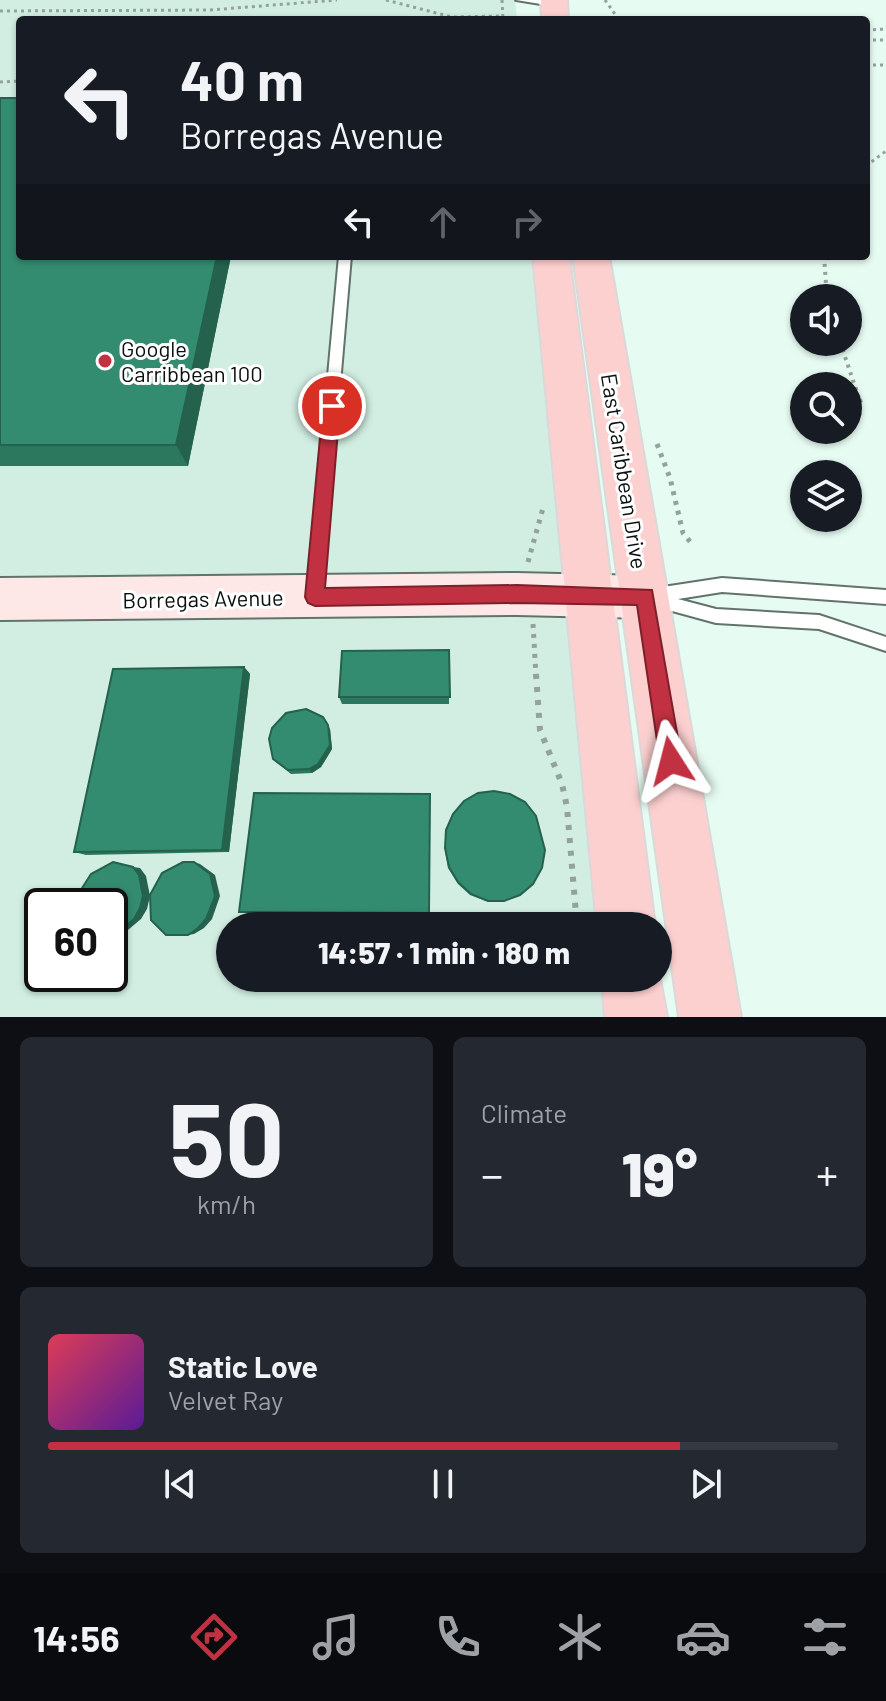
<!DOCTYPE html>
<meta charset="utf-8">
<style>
:root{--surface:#171b24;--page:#242831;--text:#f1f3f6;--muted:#9ea1a6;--line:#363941;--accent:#c23141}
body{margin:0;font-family:Barlow,sans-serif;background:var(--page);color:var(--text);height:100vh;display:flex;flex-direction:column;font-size:30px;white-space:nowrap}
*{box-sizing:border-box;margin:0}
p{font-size:26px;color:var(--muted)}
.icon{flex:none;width:44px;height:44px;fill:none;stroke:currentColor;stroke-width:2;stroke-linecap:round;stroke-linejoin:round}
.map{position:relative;height:1017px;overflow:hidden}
.side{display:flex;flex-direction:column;gap:20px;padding:20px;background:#0d0f14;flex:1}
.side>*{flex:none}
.top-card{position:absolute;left:16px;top:16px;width:854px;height:244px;border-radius:8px;box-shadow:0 2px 6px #0004;background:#171b24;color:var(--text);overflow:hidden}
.controls{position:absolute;left:790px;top:284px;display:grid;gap:16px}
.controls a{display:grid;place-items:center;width:72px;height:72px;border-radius:50%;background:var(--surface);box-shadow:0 2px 6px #0004;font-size:40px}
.speed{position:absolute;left:24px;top:888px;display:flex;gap:16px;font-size:40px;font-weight:700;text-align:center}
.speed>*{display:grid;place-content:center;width:104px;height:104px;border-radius:50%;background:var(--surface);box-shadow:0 2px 6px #0004;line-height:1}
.speed .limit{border:4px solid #111;border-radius:12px;background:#fff;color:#111}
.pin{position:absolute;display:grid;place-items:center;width:68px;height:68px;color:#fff;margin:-34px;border:4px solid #fff;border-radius:50%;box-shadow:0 2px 8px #0007}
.me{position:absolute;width:88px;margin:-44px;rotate:351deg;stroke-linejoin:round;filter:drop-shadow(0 0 6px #0008)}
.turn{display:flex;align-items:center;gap:28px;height:168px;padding:0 32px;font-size:36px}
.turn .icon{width:104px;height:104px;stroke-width:2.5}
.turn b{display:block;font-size:56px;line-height:68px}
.lanes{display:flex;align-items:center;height:76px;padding:0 32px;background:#0003;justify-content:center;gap:40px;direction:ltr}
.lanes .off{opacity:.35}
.big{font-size:60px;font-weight:800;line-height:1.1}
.side .tile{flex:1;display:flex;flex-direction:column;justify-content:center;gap:12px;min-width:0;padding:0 28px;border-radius:12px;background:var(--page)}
.side .dial{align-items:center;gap:0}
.dial b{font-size:104px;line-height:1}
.song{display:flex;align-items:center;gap:24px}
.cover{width:96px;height:96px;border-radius:12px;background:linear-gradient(135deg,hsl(350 70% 55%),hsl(270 70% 35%))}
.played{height:8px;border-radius:4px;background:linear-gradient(90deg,var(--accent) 80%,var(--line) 80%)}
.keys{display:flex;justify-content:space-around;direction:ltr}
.heat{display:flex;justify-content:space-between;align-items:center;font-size:44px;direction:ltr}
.side .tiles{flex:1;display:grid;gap:20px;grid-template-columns:1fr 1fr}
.tile:last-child{grid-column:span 2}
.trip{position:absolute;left:216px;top:912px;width:456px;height:80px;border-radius:40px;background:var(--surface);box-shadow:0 2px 6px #0004;font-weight:800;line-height:80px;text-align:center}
.menu{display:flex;height:128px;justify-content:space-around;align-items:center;background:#090b0e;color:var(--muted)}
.menu .icon{width:56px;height:56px}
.menu .active{color:var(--accent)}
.menu b{font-size:36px;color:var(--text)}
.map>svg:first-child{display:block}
.built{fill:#d2eee2;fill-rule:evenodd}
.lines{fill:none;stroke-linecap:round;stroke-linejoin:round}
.lane-casing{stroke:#61736b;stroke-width:4}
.secondary-casing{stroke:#61736b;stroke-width:4}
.primary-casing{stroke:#d8d9d8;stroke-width:4}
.path-far3{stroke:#93a29c;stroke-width:3;stroke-dasharray:3 4;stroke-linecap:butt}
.path-far2{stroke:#93a29c;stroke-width:4;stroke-dasharray:3 5;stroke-linecap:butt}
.path-far1{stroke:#93a29c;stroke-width:5;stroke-dasharray:4 6;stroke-linecap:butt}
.path{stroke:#93a29c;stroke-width:6;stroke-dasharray:5 8;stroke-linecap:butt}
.lane{fill:#fff;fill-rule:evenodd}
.secondary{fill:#fee8e7;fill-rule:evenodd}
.primary{fill:#fdd0d0;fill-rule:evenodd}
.wall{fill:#2c785f}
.shaded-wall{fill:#24624e}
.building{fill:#338c6f;stroke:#24624e;stroke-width:2}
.route{fill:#c23141;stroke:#7e202a;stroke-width:2}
.poi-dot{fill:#c23141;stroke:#fff;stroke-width:3}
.labels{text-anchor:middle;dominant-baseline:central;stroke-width:6;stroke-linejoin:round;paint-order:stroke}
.poi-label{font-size:22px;fill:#09100e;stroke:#fff;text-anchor:start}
.street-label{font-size:22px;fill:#09100e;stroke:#fff}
</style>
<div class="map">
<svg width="886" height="1017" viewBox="0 0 886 1017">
<rect width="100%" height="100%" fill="#e6fbf2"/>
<path class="built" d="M0 0H515L517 20H20V256H538L596 926H230V978H601L604 1017H0ZM42 906H110V974H42Z"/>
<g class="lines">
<defs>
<g id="lane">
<path d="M516 0H541L557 4 553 6Z"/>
<path d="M339 256H351L322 594 320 599 315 601 310 599 308 594Z"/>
<path d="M722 578 886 590V604L722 592 678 599 716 609 819 615 886 637V651L819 629 716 623 654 606 645 601 643 596 645 591 650 589Z"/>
</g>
<path id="secondary" d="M517 573 646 576 662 582 668 597 662 612 646 618 517 615 0 620V578Z"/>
<g id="primary">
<path d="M541 0H567L568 20H542Z"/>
<path d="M533 256H569L655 926H597Z"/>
<path d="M573 256H609L741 1017H679Z"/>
<path d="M658 968 667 1017H605L602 978H658Z"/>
</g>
</defs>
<use href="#lane" class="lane-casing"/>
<use href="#secondary" class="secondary-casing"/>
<use href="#primary" class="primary-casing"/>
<g class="path-far3">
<path d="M386 0 452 17 503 16"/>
<path d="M502 0 503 20"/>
<path d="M605 0 619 20"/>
<path d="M0 11 210 10 337 0"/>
<path d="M866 30 886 29"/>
<path d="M866 40H886"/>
<path d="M866 65H886"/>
<path d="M0 82 20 81"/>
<path d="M866 166 886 151"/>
</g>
<g class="path-far2">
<path d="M824 256 827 298"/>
<path d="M840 342 860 401"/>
</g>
<g class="path-far1">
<path d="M859 399 862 406"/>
<path d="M657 444 670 478 683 533 692 544"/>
<path d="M528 562 543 508"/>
<path d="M533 624 536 676"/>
</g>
<path class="path" d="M536 674 540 730 562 784 567 807 577 926"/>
<use href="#lane" class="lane"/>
<use href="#secondary" class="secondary"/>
<use href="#primary" class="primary"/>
</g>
<g class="wall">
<path d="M0 98 231 256 188 466H0Z"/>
<path d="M449 650V704H342L339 697Z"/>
<path d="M244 667 250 674 229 852 86 855 74 852Z"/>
<path d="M330 729 332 749 321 767 312 773 291 774 276 762Z"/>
<path d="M445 851 520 895 502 902 486 901 470 895 458 884 448 868Z"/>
</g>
<g class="shaded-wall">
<path d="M217 256H231L188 466 176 445Z"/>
<path d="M244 667 250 674 229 852 222 850Z"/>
<path d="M328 725 330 729 332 749 321 767 312 773 309 769Z"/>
<path d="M194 862 200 864 215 875 220 896 212 919 204 928 194 934 188 935Z"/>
<path d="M133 867 140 868 146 876 150 896 147 909 141 919 122 935H114Z"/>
</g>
<g class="building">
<path d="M0 98H20V256H217L176 445H0Z"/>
<path d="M449 650 450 697H339L342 651Z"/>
<path d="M244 667 222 850 74 852 113 669Z"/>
<path d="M306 709 323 717 328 725 330 745 318 764 309 769 288 770 273 759 269 739 272 728 286 713Z"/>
<path d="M494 791 510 794 525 802 536 816 545 850 542 868 533 884 520 895 504 901H488L471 894 458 882 449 867 445 848 446 830 453 814 464 801 478 793Z"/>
<path d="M254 793 430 794 429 913 239 912Z"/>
<path d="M113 862 133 867 139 875 143 896 140 908 134 919 114 935H110V906H78L77 896 91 874Z"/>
<path d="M183 862H194L210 874 215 896 206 919 198 928 188 935H166L151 920 150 895 162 873Z"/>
</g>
<path class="route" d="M332 400 340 406 325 588 517 585 652 590 682 761 678 769 671 772 663 769 660 761 637 605 517 603 315 606 308 603 305 597 323 406Z"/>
<circle class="poi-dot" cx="105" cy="361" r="8"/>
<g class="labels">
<g class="poi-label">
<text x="121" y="348">Google<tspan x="121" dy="25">Carribbean 100</tspan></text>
</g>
<g class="street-label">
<text transform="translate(625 471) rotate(81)">East Caribbean Drive</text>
<text transform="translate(203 598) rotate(-1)">Borregas Avenue</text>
</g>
</g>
</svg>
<div class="controls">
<a><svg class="icon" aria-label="sound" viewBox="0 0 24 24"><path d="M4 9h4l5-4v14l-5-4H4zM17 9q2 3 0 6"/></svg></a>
<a><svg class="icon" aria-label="search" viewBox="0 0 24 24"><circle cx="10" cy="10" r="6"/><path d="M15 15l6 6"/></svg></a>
<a><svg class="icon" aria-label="layers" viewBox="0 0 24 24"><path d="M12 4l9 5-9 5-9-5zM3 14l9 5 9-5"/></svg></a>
</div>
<div class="speed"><div class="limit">60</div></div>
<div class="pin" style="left:332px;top:406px;background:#d93025"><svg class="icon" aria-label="arrive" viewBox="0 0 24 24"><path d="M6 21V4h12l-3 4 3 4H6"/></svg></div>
<svg class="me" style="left:671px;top:761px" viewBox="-20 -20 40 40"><path d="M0-17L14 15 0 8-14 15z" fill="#c23141" stroke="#fff" stroke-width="4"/></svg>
<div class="trip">14:57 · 1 min · 180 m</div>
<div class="top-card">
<div class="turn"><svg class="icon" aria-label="left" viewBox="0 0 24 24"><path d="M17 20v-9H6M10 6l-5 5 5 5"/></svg><div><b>40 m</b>Borregas Avenue</div></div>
<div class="lanes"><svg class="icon" aria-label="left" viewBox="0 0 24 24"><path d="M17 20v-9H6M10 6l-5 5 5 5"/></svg><svg class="icon off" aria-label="ahead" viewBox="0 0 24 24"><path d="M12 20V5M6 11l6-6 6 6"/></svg><svg class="icon off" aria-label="right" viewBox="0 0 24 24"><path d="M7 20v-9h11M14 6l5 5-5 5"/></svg></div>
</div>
</div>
<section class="side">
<div class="tiles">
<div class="tile dial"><b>50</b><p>km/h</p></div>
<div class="tile"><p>Climate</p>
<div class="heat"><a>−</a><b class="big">19°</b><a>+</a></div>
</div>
<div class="tile">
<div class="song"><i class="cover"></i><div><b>Static Love</b><p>Velvet Ray</p></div></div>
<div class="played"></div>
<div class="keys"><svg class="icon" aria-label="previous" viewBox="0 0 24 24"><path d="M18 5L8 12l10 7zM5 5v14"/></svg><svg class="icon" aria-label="pause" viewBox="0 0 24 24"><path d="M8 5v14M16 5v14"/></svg><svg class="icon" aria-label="next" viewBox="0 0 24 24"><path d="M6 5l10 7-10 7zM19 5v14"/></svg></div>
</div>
</div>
</section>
<nav class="menu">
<b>14:56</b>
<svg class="icon active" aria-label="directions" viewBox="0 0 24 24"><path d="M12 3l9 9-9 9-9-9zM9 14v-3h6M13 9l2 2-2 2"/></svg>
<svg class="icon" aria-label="music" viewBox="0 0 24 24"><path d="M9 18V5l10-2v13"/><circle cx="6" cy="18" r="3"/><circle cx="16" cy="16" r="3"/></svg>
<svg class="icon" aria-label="phone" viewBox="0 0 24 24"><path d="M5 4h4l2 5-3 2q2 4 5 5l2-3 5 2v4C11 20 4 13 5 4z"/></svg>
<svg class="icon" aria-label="climate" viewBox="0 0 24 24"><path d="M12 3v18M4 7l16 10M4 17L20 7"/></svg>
<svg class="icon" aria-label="car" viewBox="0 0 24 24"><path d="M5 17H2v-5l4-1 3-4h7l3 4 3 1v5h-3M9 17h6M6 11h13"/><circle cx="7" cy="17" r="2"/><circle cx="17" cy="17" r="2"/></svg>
<svg class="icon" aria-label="filters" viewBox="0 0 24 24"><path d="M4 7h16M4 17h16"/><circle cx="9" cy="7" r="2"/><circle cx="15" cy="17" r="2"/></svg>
</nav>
